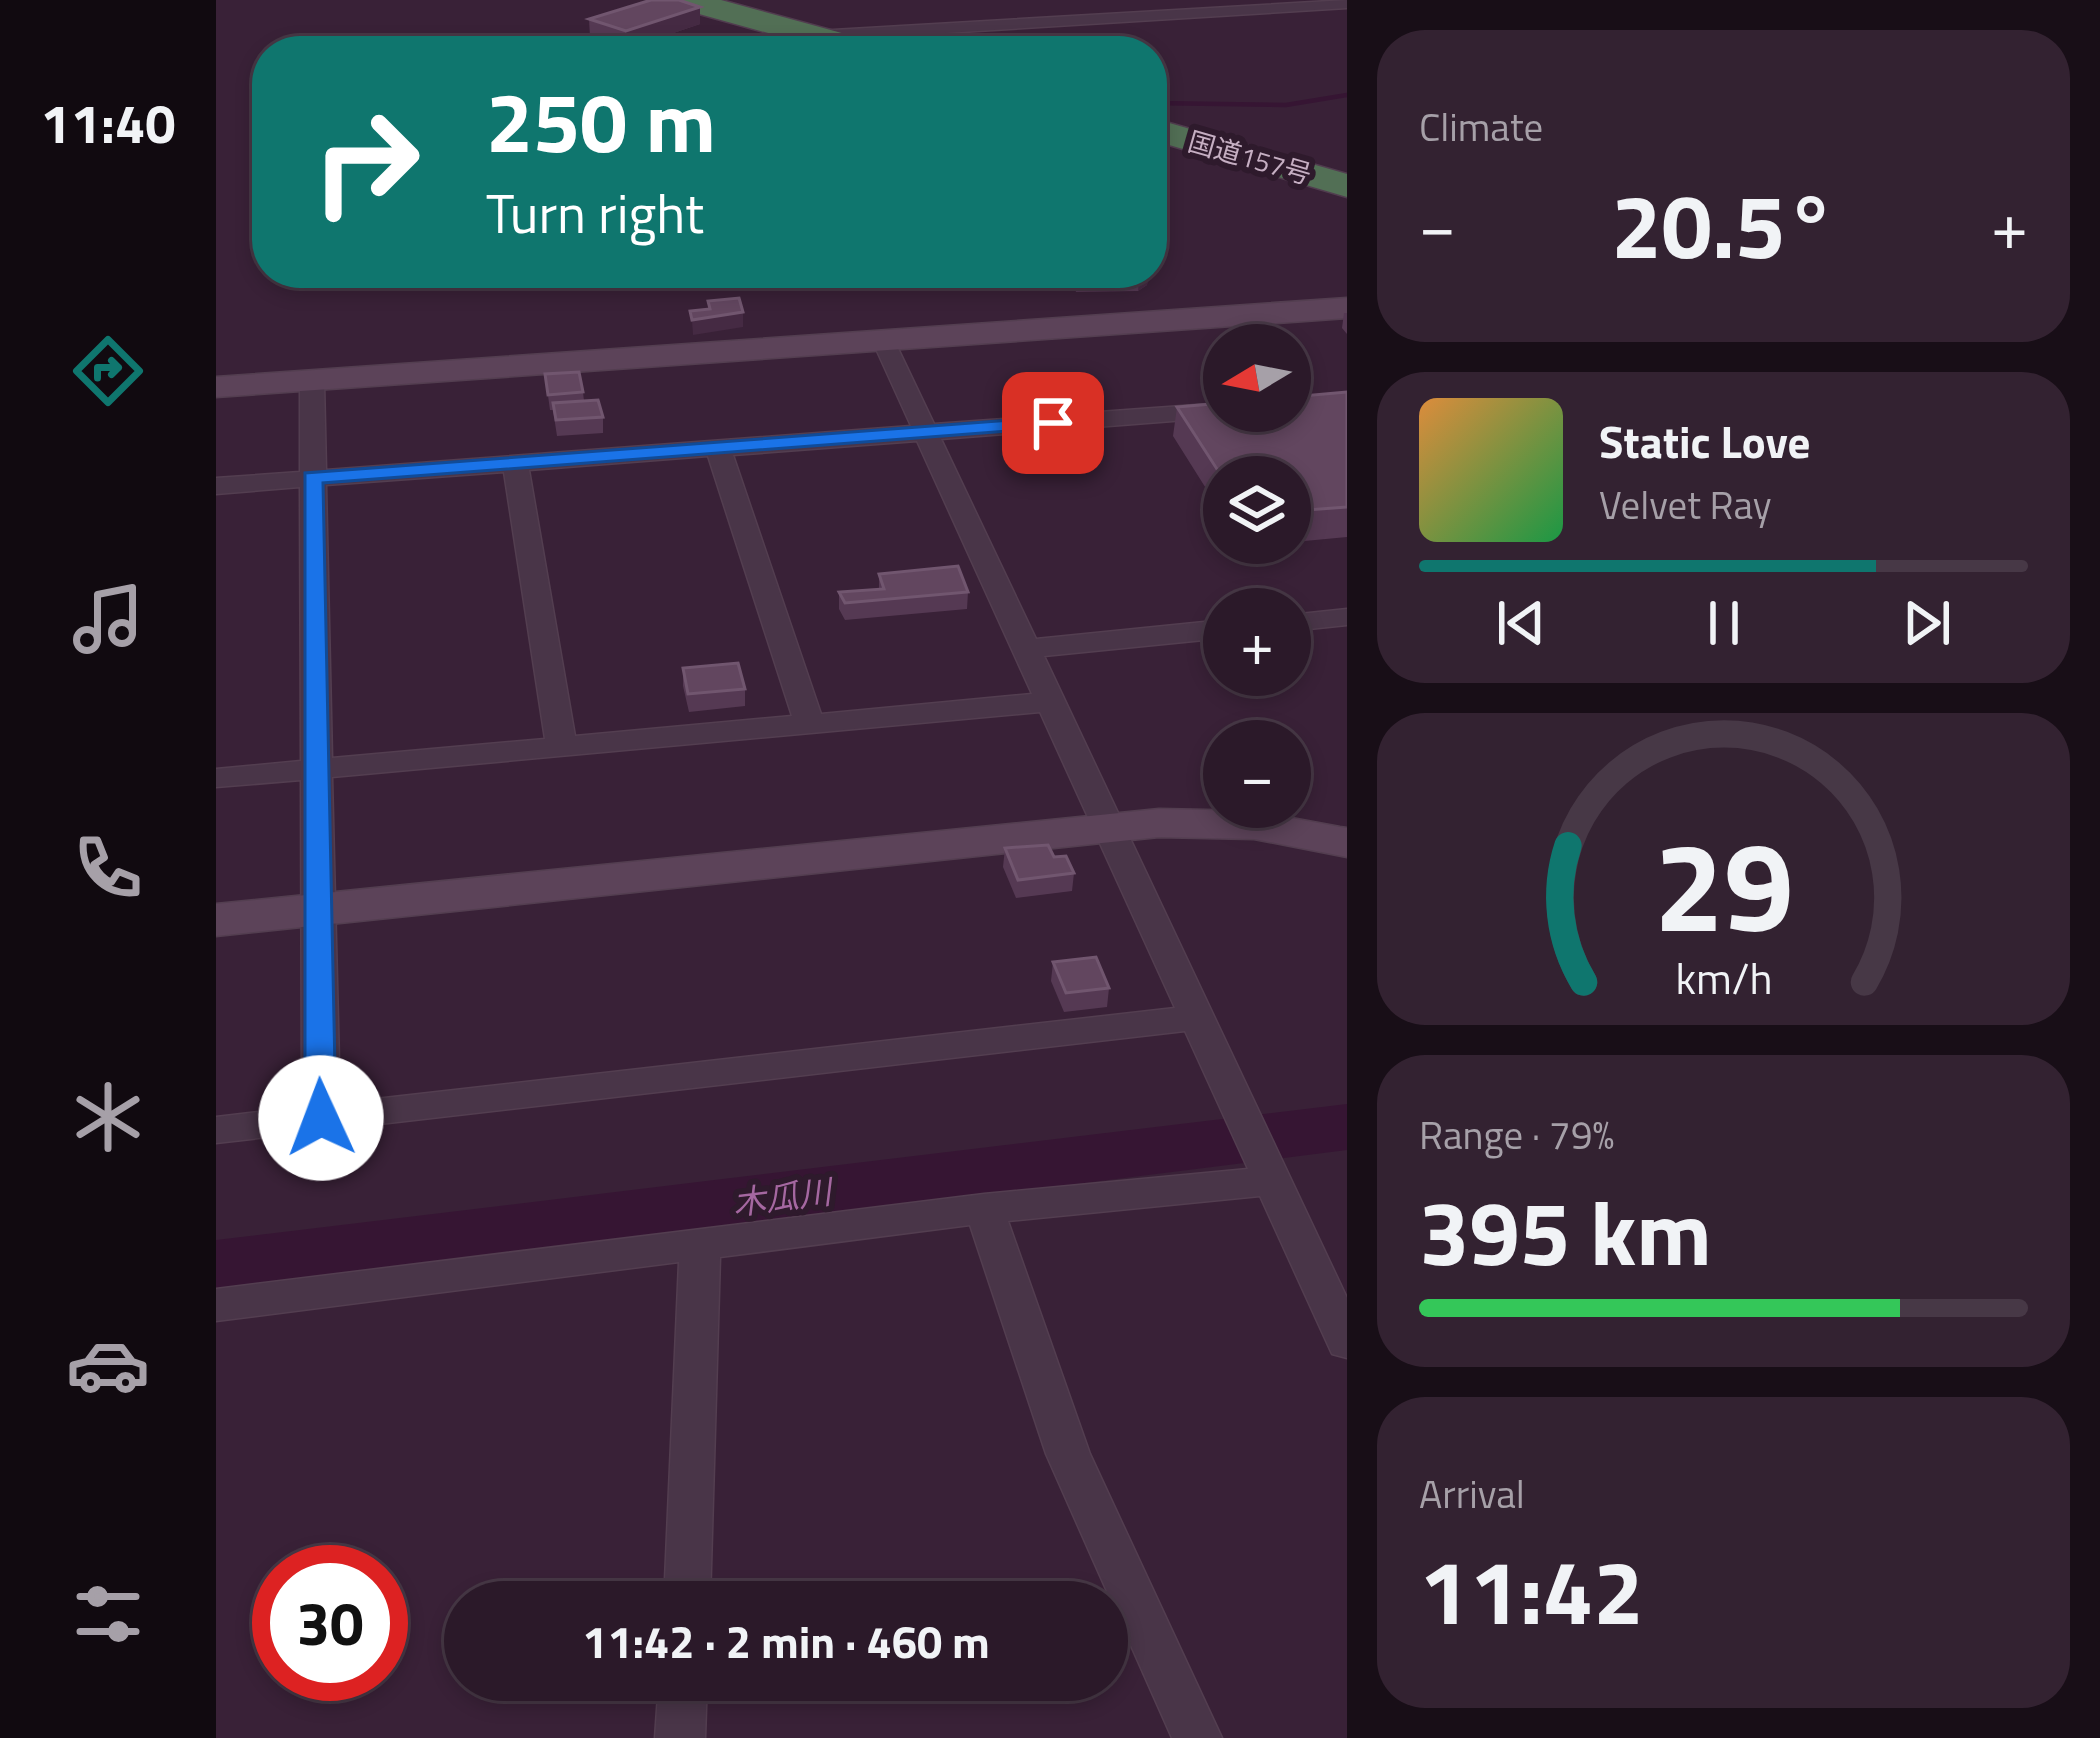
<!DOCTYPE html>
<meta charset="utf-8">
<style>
:root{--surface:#2b1929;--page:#332231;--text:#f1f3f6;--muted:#a6a0a8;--line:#473846;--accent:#0f766e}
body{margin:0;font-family:"Titillium Web","Noto Sans JP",sans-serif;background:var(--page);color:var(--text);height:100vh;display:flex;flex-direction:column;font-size:45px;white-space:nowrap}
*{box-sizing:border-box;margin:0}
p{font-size:39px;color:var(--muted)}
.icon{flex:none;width:66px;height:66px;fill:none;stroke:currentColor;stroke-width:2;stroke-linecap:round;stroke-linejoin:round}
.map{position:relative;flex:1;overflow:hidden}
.sheet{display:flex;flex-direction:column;gap:30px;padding:30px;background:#180e17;width:753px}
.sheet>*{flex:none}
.guide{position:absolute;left:36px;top:36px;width:915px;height:252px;border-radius:48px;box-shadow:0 6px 18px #0003,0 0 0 3px var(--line);background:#0f766e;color:#fff;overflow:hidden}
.needle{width:78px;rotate:260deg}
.controls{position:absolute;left:987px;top:324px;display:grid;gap:24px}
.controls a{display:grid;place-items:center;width:108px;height:108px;border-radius:50%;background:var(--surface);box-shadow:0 6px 18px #0003,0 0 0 3px var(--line);font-size:60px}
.speed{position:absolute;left:36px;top:1545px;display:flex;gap:24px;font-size:60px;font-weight:700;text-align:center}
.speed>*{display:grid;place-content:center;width:156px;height:156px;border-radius:50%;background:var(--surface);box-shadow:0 6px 18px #0003,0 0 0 3px var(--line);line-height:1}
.speed .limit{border:18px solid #d22;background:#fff;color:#111}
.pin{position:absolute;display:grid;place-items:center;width:102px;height:102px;color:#fff;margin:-51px;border-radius:24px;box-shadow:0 6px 18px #0006}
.me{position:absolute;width:132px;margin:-66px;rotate:358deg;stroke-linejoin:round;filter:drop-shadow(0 0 9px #0008)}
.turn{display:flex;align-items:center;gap:42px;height:252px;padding:0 36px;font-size:54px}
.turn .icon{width:156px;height:156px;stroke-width:2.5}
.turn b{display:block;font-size:84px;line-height:102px}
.big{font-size:90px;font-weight:700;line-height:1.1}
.sheet .widget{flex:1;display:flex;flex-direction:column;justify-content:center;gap:18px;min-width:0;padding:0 42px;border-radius:48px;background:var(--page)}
.sheet .dial{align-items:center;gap:0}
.dial svg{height:312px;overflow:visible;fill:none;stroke:var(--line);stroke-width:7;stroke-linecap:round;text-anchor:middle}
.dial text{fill:var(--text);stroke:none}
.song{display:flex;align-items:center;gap:36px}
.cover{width:144px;height:144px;border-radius:18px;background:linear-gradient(135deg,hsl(30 70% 55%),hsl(140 70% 35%))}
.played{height:12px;border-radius:6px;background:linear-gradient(90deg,var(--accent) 75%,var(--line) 75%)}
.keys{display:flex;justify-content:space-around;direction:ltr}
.heat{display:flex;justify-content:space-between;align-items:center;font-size:66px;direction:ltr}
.charge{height:18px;border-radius:9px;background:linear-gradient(90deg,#34c759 79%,var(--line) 0)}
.trip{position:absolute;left:228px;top:1581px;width:684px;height:120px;border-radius:60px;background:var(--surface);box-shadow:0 6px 18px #0003,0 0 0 3px var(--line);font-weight:700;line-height:120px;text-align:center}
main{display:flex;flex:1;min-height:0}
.tabs{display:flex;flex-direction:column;width:216px;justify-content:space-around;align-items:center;background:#110a10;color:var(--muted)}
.tabs .icon{width:84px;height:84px}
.tabs .selected{color:var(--accent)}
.tabs b{font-size:54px;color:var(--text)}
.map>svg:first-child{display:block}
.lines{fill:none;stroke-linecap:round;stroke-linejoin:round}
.stream{stroke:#361533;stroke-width:4.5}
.river{fill:#361533;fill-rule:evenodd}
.street-casing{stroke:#533e50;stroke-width:3}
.secondary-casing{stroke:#533e50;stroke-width:3}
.highway-casing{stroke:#513c4f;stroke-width:3}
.street{fill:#493548;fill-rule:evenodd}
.secondary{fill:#5c4359;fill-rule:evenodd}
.highway{fill:#526f55;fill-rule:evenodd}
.wall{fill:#553953}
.shaded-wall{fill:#452a43}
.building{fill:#62465f;stroke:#71566f;stroke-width:3}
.route{fill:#1a73e8;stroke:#114b97;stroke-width:3}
.labels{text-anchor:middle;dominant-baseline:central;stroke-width:12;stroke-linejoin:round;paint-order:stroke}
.far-street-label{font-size:27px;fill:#c6afc3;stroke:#2e1a2c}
.water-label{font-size:33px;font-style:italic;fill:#a568a1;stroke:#2e1a2c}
</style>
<main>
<nav class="tabs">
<b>11:40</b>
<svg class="icon selected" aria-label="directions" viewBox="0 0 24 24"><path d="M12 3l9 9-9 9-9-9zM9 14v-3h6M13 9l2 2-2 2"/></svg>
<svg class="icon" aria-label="music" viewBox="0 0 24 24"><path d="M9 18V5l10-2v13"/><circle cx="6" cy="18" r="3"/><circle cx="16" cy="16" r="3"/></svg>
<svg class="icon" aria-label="phone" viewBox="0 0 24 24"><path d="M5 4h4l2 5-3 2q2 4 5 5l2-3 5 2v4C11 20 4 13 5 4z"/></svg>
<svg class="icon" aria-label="climate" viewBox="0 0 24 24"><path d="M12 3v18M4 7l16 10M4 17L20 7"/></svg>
<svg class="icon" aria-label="car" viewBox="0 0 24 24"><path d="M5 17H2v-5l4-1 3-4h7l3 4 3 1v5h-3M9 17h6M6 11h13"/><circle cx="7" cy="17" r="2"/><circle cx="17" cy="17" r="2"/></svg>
<svg class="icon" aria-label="filters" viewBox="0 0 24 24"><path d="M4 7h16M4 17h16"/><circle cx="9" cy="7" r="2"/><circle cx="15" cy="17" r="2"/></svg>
</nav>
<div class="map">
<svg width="1131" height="1738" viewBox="0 0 1131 1738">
<rect width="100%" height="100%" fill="#392137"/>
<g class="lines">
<path class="stream" d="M936 103 1070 105 1131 95"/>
<path class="river" d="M1131 1104V1150L0 1292V1240Z"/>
<defs>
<g id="street">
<path d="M1131 0V8L600 41 591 36 600 31Z"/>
<path d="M667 333 678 340 718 424 1008 403V411H1019L1008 417 725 439 820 639 1008 620V638L828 656 1131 1298V1358L1116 1354 1044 1196 792 1221 874 1454 1006 1738H956L830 1454 754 1225 504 1257 494 1602H448L463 1262 0 1321V1289L768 1194 1032 1169 969 1031 0 1143V1117L86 1107 85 780 0 787V769L85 761 84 487 0 494V478L84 472V381L96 374 108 381 110 470 695 426 656 340ZM701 441 816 694 605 714 517 455ZM492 456 576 716 359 736 313 470ZM288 472 329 739 116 758 110 485ZM824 712 959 1008 124 1103 116 777Z"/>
<path d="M1131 609V625L1074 631V615Z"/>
<path d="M443 1680H491L489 1738H439Z"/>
</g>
<g id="secondary">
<path d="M1131 298V318L0 397V377Z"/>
<path d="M943 809 1038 811 1124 827 1131 828V857L1038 839 943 837 0 936V904Z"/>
</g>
<g id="highway">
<path d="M453 0H505L666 44 671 51H617L458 7Z"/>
<path d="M936 118 1131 174V197L936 140Z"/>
</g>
</defs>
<use href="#street" class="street-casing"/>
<use href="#secondary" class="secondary-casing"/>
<use href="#highway" class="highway-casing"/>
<use href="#street" class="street"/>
<use href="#secondary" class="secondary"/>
<use href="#highway" class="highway"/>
</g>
<g class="wall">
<path d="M373 19 484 24 410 49 374 37Z"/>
<path d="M853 273H933L931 285 922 291 860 292Z"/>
<path d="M1128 313H1131V334L1126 328Z"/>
<path d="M329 374 367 392 368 401 387 417V433L341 436 337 410H334Z"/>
<path d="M1131 392V537L1078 542 1077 549 1030 553 1024 543H1074V477H1008V517L957 436 961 407Z"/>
<path d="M663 574 752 592 751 609 629 620 623 609V592L663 590Z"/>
<path d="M467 668 529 689V706L473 712 467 686Z"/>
<path d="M789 848 838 857 858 873 856 891 800 898 787 867Z"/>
<path d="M837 962 893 988 891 1007 848 1012 835 981Z"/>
</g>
<g class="shaded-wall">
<path d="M484 7V24L410 49V31Z"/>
<path d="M924 273H933L931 285 922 291Z"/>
<path d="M527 312V327L477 335 476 320Z"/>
</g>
<g class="building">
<path d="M435 0H463L484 7 410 31 373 19Z"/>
<path d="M523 298 527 312 476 320 474 311 494 309 492 301Z"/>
<path d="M363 372 367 392 332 395 329 374Z"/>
<path d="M1131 392V507L1077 511 1082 518 1074 519V477H1008V480L961 407 1008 403V411H1074V397Z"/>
<path d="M382 400 387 417 340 420 337 403Z"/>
<path d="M742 566 752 592 629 603 623 592 668 589 663 574Z"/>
<path d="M522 663 529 689 472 694 467 668Z"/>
<path d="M832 845 838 857 850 856 858 873 802 880 789 848Z"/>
<path d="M880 957 893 988 850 993 837 962Z"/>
</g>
<path class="route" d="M837 417 844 419V427L107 483 120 1118 116 1126H94L89 1118V473Z"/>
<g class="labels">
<g class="far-street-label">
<text transform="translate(1034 157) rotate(16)">国道157号</text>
</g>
<g class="water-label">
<text transform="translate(566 1197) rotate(-7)">木瓜川</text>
</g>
</g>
</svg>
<div class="controls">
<a><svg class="needle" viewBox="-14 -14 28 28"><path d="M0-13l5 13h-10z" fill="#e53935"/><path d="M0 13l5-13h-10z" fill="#a6a0a8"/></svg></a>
<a><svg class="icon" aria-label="layers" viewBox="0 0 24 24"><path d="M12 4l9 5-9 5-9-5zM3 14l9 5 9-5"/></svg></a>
<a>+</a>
<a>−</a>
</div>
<div class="speed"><div class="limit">30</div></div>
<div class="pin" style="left:837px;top:423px;background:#d93025"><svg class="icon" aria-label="arrive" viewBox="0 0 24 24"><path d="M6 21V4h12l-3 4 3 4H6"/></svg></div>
<svg class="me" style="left:105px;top:1118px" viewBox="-20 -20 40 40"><circle r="19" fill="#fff"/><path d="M0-13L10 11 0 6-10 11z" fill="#1a73e8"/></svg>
<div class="trip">11:42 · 2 min · 460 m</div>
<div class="guide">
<div class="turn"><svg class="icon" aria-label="right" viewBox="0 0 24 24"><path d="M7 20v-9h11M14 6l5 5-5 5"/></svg><div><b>250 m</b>Turn right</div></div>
</div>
</div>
<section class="sheet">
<div class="widget"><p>Climate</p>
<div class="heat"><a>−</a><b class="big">20.5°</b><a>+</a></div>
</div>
<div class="widget">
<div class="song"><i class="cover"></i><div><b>Static Love</b><p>Velvet Ray</p></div></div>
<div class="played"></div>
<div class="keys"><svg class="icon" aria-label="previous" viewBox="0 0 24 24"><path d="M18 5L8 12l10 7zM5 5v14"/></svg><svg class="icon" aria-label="pause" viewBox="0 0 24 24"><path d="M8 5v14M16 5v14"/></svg><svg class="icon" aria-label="next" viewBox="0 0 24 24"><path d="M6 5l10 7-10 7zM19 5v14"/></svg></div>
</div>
<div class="widget dial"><svg viewBox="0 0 100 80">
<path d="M14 69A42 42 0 1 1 86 69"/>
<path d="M14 69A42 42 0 0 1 10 34" stroke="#0f766e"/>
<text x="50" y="56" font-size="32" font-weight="700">29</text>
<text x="50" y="72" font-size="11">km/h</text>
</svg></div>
<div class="widget"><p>Range · 79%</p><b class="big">395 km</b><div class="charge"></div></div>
<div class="widget"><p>Arrival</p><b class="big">11:42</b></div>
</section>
</main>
